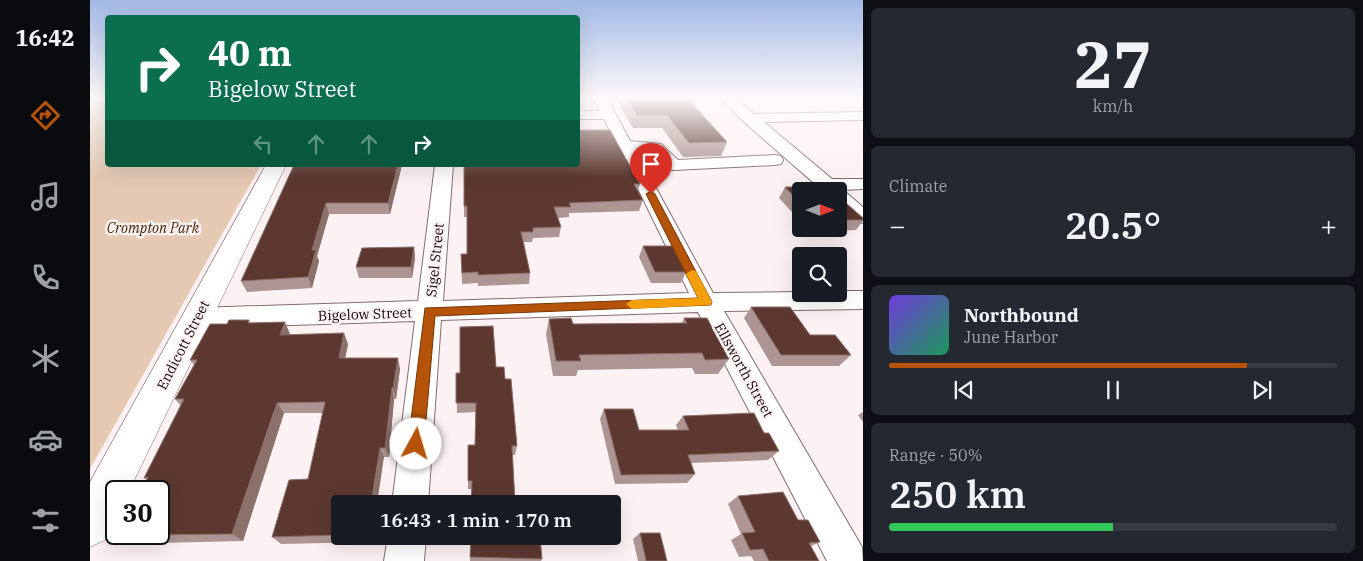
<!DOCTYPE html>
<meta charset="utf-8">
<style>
:root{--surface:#171b24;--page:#242831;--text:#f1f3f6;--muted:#9ea1a6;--line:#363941;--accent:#b45309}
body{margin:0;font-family:"IBM Plex Serif",serif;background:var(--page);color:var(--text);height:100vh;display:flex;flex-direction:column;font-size:19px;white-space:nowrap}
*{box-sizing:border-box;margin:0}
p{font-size:16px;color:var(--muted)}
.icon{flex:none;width:28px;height:28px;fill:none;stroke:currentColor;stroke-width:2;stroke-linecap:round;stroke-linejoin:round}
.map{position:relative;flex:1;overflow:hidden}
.sheet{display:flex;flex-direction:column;gap:8px;padding:8px;background:#0d0f14;width:500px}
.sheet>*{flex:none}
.top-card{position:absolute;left:15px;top:15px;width:475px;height:152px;border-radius:5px;box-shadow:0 5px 20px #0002;background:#0b6e4f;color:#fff;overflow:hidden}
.needle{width:32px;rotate:90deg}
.buttons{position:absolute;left:702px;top:182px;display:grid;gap:10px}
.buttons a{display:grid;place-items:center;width:55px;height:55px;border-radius:5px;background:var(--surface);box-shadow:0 5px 20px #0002;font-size:25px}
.speed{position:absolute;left:15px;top:480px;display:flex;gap:10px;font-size:25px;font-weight:700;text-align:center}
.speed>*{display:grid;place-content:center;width:65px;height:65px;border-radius:50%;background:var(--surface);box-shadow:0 5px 20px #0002;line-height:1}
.speed .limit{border:2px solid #111;border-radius:8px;background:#fff;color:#111}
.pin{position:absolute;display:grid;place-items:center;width:42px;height:42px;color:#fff;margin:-51px -21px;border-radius:50% 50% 50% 0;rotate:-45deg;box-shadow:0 0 5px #0007}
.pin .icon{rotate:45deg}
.me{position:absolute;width:55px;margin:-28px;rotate:6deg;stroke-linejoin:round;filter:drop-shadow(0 0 4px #0008)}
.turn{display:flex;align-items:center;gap:18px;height:105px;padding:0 20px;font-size:22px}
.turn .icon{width:65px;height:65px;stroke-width:2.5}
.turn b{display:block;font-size:35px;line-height:42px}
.lanes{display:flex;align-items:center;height:48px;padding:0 20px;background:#0003;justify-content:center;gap:25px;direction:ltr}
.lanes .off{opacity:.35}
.big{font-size:38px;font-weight:600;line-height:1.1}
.sheet .card{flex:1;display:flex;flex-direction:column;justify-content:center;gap:8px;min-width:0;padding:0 18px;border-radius:8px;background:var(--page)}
.sheet .dial{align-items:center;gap:0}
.dial b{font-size:65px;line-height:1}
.song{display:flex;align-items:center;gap:15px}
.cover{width:60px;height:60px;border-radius:8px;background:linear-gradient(135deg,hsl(260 70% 55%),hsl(150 70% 35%))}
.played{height:5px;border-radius:2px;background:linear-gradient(90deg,var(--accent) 80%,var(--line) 80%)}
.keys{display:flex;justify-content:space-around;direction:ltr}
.heat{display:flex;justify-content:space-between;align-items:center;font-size:28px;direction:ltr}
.charge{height:8px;border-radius:4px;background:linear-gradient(90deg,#34c759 50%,var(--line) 0)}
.trip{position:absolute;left:241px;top:495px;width:290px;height:50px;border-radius:5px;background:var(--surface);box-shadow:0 5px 20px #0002;font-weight:600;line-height:50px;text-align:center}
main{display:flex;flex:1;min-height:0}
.tabs{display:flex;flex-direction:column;width:90px;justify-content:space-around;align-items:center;background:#090b0e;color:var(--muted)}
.tabs .icon{width:35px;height:35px}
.tabs .selected{color:var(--accent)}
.tabs b{font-size:22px;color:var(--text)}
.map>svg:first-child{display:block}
.green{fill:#e5c9b3}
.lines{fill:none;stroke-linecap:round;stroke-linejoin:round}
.minor-casing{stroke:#846c6f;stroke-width:2}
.major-casing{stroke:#846c6f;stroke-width:1}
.minor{fill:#fff;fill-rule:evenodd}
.major{fill:#fff;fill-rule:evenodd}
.wall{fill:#ac9592}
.shaded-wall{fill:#8c706a}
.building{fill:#5c3830;stroke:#8c706a}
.route{fill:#b45309;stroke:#753606}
.slow{fill:#f59e0b}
.labels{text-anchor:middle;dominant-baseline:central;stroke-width:5;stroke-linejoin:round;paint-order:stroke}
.park-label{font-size:14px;font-style:italic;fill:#472604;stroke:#fdf2f3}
.street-label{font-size:14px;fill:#140b0d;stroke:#fdf2f3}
</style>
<main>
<nav class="tabs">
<b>16:42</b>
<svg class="icon selected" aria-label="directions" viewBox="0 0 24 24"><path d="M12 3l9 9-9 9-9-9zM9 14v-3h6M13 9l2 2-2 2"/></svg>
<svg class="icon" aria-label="music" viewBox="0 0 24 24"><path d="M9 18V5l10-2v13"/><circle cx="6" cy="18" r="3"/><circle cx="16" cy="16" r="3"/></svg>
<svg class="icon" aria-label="phone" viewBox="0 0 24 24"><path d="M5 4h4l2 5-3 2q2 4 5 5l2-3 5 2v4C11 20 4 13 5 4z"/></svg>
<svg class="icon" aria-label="climate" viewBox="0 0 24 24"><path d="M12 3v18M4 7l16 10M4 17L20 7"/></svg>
<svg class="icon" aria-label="car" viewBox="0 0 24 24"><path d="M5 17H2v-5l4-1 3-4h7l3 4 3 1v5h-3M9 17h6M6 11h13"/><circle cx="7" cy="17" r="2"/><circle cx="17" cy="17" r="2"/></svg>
<svg class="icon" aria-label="filters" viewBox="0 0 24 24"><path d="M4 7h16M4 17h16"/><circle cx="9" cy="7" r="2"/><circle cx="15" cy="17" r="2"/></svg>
</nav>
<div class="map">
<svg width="773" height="561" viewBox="0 0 773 561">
<rect width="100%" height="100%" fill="#fdf2f3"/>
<path class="green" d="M17 99 18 165H171L0 469V101Z"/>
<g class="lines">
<defs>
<g id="minor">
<path d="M503 98H517L540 141 571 144 588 160 685 155 691 156 693 160 691 164 685 165 584 170 578 169 561 152 546 151 623 293 711 292V294H749V291H773V309L634 311 772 547 773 561H737L608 312 351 320 338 504H302L325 321 106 328 97 325 93 318 97 311 106 308 328 301 345 165H363L353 301 599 293 514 119H488V111H510Z"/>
<path d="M630 98H645L664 114 773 112V120L674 122 742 179H773V189L753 190 773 207V223L766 221 749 206V191H733L653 121Z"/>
<path d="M298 536H336L334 561H294Z"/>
</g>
<path id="major" d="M176 165H196L39 491H26V518L15 540 0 547V482Z"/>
</defs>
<use href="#minor" class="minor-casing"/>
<use href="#major" class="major-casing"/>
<use href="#minor" class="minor"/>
<use href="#major" class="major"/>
</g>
<g class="wall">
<path d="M525 98H608L606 102H601L637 142 631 156 593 157 572 128H543Z"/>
<path d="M204 165H312L300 214H239L227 256 229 261 222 288 157 292 151 281Z"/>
<path d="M374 165 550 184 548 190 553 200 549 211 479 213V217L468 218 471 227 469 237 443 238 442 242H434L440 273 439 284 388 286V283L372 284 371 254H377V217H374Z"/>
<path d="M695 187 711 191V222L689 198Z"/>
<path d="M749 197 773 218V221L766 230 721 232 718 229H749Z"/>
<path d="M553 246 596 272 591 283H561L549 257Z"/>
<path d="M324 247 325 258 322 278H269L266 267Z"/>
<path d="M661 307 720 335 761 355 749 366H682L654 318Z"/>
<path d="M594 318 639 359 628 374H605L602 368 488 370 486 376H463L456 334 459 319 483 324 592 323Z"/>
<path d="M159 320 161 323 200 334V335L258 344 255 358 310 369 306 399H304L299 457H294L250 504V536H282L281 542 191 544 182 537 218 479 233 413H194L153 541 71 543 56 535 57 534H46H69L57 480 54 478 91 406 85 399 104 365 100 360 137 324Z"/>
<path d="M403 326 406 367H414L415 379H421L427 446 425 455H422L425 502H431V504H381L382 489H378V445H385L386 412 367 413 366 373H370V327Z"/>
<path d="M514 409 549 430H588L586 425 593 416 674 433 689 451 678 460 601 463 605 474 597 483 525 484 510 419Z"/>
<path d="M773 412V422L768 415Z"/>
<path d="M648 496 708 520 730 542 721 546 729 561H664L661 556 649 557 641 540 651 534 638 504Z"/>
<path d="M550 533 577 561H548L543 539Z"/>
<path d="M381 536 452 559 451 561H380Z"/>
</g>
<g class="shaded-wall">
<path d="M308 165H312L300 214 298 203Z"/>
<path d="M236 203 239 214 227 256 229 261 222 288 218 277 222 250Z"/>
<path d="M324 247 325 258 322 278 321 267Z"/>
<path d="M195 322 200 334 196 346 190 335Z"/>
<path d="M254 333 258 344 253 369 249 358Z"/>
<path d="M308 358 310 369 306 399 303 388Z"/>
<path d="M302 388 304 399 299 457 295 448Z"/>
<path d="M187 403 194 413 153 541 142 534Z"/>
<path d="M290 448 294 457 287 504H281Z"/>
<path d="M278 536H282L281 542Z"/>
</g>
<g class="building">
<path d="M536 98H597L637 142 599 143 577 115H547Z"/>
<path d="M488 130H520L550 184H544L553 200 479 203 481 207H464L471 227 443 228V232H431L440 273 388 275V272L372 273 371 254H377V206H374V165H488Z"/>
<path d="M204 165H308L298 203H236L222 250H226L218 277 151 281Z"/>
<path d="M695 187H738L743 191H711V204Z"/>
<path d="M749 197 773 218V220H749Z"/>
<path d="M553 246H582L596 272H565Z"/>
<path d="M324 247 321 267H266L272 248Z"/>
<path d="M661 307H700L720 335H745L761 355H691Z"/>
<path d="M481 318 483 324 597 323 594 318H617L639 359 615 360 612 353 489 355 491 361H466L459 319Z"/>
<path d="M139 320H159L158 323 195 322 190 335 254 333 249 358H308L303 388H302L295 448H290L281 504H250V535L182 537 199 480 218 479 235 402 187 403 142 534 56 535 57 534H69V491H51L58 477 54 478 94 399H85L107 360H100L120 324H137Z"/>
<path d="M403 326 406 367H414L415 379H421L427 446H422L425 502H431V504H381L382 481H378V445H385L386 403H366V373H370V327Z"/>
<path d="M514 409H543L549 430H599L593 416 664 413 674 433H679L689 451 598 455 605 474 531 475Z"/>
<path d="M693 492 708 520H718L730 542 719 543 729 561H679L673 549 660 550 652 533 665 532 648 496Z"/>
<path d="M550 533H570L577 561H556Z"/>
<path d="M381 536H450L452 559 380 557Z"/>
</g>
<linearGradient id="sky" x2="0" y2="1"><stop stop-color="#a1b8e5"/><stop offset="0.55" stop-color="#fef9fa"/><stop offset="1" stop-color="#fef9fa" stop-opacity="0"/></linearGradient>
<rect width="773" height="177" fill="url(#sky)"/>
<path class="route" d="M561 191 565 194 622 302 621 305 345 316 334 444 332 450 326 452 320 450 318 444 335 308 608 298 556 194Z"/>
<path class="slow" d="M602 270 606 271 622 302 621 305 542 309 536 304 542 300 608 298 596 274Z"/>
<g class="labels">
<g class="park-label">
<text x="63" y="228">Crompton Park</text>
</g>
<g class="street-label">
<text transform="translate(345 260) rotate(-84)">Sigel Street</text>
<text transform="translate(275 314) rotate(-2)">Bigelow Street</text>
<text transform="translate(93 345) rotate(-63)">Endicott Street</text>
<text transform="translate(654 370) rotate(61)">Ellsworth Street</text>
</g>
</g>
</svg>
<div class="buttons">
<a><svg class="needle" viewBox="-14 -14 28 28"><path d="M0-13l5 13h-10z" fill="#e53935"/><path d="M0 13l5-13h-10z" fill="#9ea1a6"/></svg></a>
<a><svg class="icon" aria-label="search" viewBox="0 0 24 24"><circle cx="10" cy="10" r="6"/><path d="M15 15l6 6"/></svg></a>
</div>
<div class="speed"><div class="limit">30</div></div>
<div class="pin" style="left:561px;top:194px;background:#d93025"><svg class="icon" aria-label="arrive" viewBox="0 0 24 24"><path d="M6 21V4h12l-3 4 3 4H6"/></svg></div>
<svg class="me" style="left:326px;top:444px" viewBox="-20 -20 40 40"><circle r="19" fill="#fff"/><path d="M0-13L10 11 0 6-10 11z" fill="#b45309"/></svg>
<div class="trip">16:43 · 1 min · 170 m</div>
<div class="top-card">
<div class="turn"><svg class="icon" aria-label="right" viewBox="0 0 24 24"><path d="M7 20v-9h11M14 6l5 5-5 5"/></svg><div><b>40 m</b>Bigelow Street</div></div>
<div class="lanes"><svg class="icon off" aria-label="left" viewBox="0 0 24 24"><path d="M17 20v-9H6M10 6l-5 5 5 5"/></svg><svg class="icon off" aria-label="ahead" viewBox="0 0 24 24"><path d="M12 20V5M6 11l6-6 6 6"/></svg><svg class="icon off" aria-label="ahead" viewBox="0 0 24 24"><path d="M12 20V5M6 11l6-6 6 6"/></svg><svg class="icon" aria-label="right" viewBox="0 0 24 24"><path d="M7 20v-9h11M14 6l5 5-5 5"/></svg></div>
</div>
</div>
<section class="sheet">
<div class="card dial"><b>27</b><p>km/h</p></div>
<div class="card"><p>Climate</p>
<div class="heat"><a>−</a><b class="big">20.5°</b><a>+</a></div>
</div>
<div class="card">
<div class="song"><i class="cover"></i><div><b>Northbound</b><p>June Harbor</p></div></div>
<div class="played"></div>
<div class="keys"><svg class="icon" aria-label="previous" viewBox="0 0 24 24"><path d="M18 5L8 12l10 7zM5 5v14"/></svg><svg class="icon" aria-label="pause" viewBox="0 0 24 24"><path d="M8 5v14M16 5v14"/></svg><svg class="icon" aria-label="next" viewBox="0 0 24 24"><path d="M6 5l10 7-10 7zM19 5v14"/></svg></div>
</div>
<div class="card"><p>Range · 50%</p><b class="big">250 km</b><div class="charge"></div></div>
</section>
</main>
